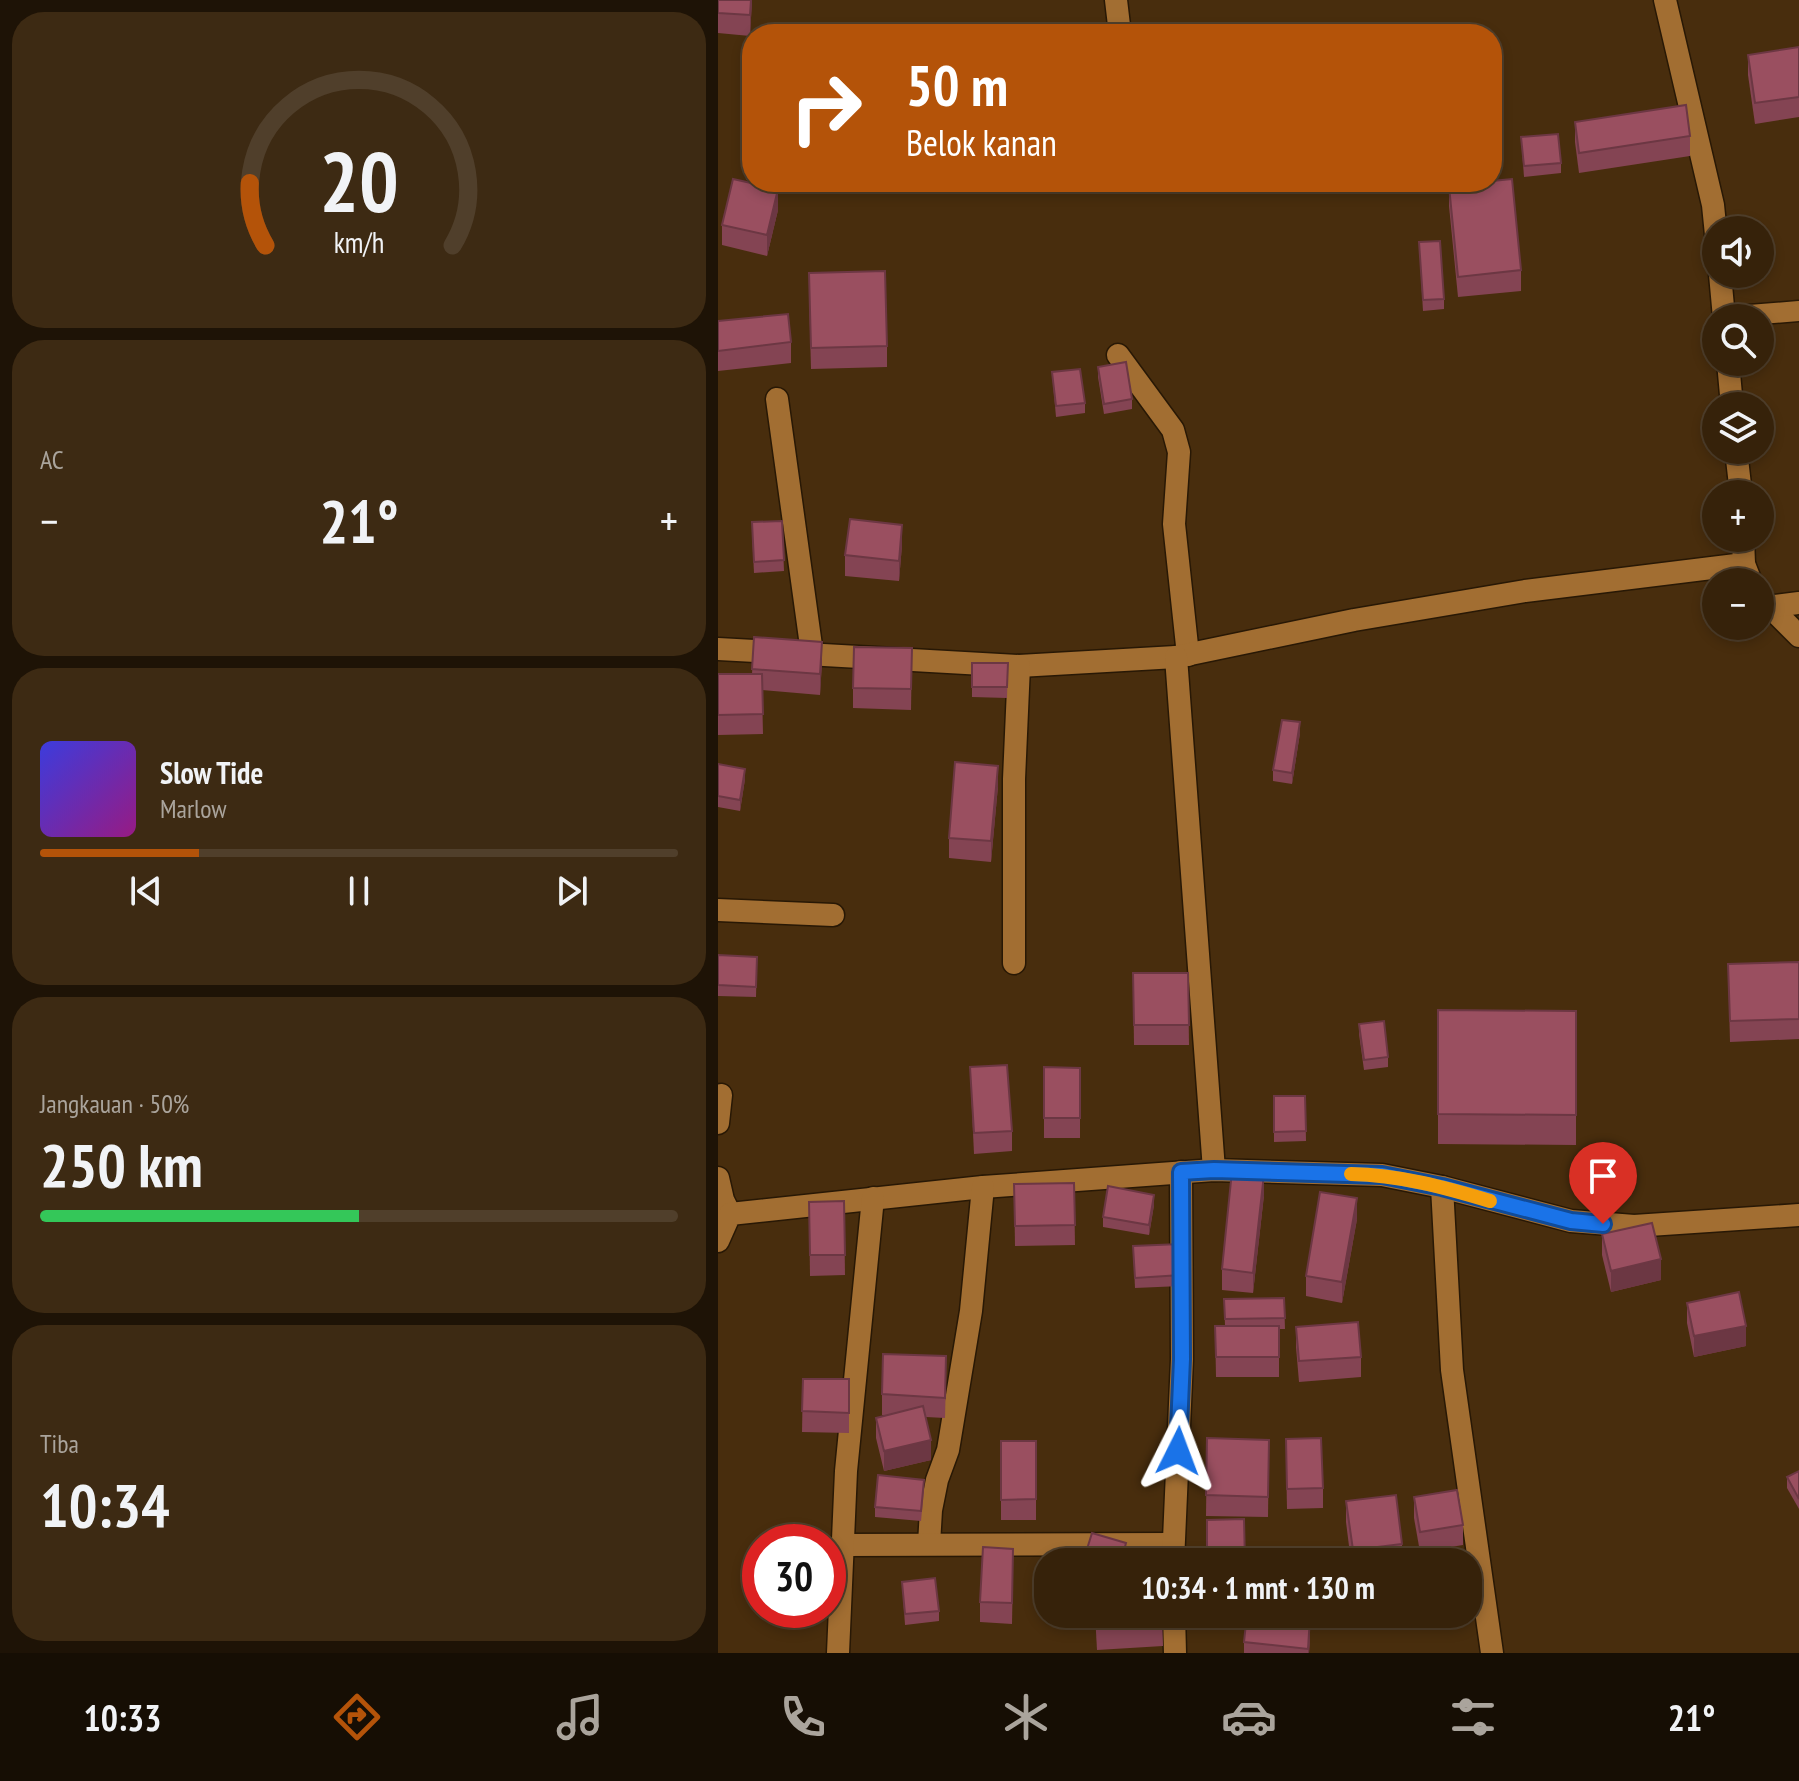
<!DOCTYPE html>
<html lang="id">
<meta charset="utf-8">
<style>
:root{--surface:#36220a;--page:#3d2a13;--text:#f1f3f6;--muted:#aaa49c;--line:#503f2b;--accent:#b45309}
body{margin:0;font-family:"PT Sans Narrow",sans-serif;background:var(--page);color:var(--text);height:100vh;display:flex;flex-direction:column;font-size:30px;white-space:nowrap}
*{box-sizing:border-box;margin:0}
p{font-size:26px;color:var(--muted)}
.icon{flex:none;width:44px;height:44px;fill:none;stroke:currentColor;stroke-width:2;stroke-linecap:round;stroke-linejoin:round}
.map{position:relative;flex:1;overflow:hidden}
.drawer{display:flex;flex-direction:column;gap:12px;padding:12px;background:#1e1306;width:718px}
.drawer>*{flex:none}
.guide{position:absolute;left:24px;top:24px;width:760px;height:168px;border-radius:32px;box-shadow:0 4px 12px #0003,0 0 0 2px var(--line);background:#b45309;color:#fff;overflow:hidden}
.tools{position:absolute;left:984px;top:216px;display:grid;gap:16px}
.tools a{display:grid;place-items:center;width:72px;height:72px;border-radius:50%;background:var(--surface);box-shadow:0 4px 12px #0003,0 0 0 2px var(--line);font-size:40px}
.speed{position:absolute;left:24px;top:1524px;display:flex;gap:16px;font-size:40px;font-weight:700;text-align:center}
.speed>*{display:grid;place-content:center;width:104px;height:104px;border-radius:50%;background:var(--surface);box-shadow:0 4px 12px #0003,0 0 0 2px var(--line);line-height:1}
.speed .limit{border:12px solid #d22;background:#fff;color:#111}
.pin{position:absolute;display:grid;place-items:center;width:68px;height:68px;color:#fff;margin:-82px -34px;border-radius:50% 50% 50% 0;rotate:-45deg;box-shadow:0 0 8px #0007}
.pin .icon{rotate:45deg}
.me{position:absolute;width:88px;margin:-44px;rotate:3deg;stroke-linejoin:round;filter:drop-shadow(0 0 6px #0008)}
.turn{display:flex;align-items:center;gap:28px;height:168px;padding:0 32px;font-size:36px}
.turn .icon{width:104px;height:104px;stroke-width:2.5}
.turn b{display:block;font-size:56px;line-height:68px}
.big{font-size:60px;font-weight:800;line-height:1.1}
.drawer .widget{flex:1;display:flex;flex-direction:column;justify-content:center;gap:12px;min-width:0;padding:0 28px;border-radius:32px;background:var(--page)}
.drawer .dial{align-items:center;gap:0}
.dial svg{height:208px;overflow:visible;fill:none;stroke:var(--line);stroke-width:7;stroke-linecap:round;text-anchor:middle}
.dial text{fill:var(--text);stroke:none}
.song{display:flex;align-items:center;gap:24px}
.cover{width:96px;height:96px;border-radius:12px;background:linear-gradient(135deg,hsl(240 70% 55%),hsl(310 70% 35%))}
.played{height:8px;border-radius:4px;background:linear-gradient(90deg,var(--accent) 25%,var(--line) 25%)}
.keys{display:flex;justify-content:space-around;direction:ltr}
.heat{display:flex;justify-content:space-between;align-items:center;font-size:44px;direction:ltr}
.charge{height:12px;border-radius:6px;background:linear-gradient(90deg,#34c759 50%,var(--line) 0)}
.trip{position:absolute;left:316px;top:1548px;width:448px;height:80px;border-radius:32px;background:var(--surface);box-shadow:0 4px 12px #0003,0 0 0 2px var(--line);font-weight:800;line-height:80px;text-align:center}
.tabs{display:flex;height:128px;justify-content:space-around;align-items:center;background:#160e04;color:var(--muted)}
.tabs .icon{width:56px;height:56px}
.tabs .active{color:var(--accent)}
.tabs b{font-size:36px;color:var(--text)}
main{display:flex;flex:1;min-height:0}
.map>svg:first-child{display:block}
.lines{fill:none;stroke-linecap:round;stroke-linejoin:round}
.service-casing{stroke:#281805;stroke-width:23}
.minor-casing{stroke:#281805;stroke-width:25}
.service{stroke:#a26e32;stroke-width:20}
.minor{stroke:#a26e32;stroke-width:22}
.wall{fill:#844453}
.shaded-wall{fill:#6c3743}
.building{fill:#9a4f60;stroke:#6c3743;stroke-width:2}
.route-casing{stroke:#114b97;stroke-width:20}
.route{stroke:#1a73e8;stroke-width:14}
.slow{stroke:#f59e0b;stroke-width:14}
</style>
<main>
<section class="drawer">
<div class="widget dial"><svg viewBox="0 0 100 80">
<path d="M14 69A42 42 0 1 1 86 69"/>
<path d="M14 69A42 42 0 0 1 8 45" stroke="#b45309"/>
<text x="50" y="56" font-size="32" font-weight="700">20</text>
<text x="50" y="72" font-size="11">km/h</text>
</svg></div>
<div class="widget"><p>AC</p>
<div class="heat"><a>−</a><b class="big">21°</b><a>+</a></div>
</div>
<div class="widget">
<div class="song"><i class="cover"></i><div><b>Slow Tide</b><p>Marlow</p></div></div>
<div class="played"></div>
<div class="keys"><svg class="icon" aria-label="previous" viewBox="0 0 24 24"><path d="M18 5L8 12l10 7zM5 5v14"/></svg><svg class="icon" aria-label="pause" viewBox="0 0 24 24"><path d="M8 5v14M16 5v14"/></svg><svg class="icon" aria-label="next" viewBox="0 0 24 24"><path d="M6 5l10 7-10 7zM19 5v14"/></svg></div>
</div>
<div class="widget"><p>Jangkauan · 50%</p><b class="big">250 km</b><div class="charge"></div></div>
<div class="widget"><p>Tiba</p><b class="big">10:34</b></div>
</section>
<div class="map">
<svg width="1081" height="1653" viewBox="0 0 1081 1653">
<rect width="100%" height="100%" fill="#482d0d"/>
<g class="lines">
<defs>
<path id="service" d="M1006 317 1081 311"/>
<g id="minor">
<path d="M398 0 402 34"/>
<path d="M947 0 995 205 998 235"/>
<path d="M1002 274 1006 318"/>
<path d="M400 355 455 430 461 452 456 524 470 655"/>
<path d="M1010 362 1014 406"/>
<path d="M59 399 94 653"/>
<path d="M1018 450 1023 494"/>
<path d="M1025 538 1026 564 1033 582"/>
<path d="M1042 597 1081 636"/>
<path d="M1049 607 1081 603"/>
<path d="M0 649 301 666 458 657 636 620 807 591 1026 564"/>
<path d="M458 657 496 1170"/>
<path d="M0 910 115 915"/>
<path d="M296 963V779L301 666"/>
<path d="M0 1123 3 1095"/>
<path d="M0 1178 5 1200 12 1214"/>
<path d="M724 1187 734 1370 774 1653"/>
<path d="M0 1241 12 1214 265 1187 496 1170 664 1175 724 1187 853 1221 916 1226 1081 1215"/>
<path d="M211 1544 213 1510 219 1480 230 1450 253 1311 265 1187"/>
<path d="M125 1545 455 1544"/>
<path d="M455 1562 464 1359 463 1172"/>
<path d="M456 1614 457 1653"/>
<path d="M120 1653 128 1471 155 1198"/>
</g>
</defs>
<use href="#service" class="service-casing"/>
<use href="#minor" class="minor-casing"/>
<use href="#service" class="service"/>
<use href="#minor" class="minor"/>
</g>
<g class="wall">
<path d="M0 0H34L32 36 0 33Z"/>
<path d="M1081 47V117L1037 124 1030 75V55Z"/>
<path d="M34 114V180H28V159Z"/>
<path d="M857 122 972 136V156L861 173 857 142Z"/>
<path d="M803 137 843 163V173L806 177Z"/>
<path d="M731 186 803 270V291L740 297 731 206Z"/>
<path d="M60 210 49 256 4 245V225Z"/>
<path d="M701 242 726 299V309L705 311Z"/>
<path d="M91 294 169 346V367L93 369Z"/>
<path d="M0 321 73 342V363L0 371Z"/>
<path d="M380 367 414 399V409L386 414 380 377Z"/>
<path d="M334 372 367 403V413L338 417Z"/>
<path d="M64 521 66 571 36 573 34 533Z"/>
<path d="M184 545 181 581 127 576V555Z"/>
<path d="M36 637 104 662 102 695 44 690 45 734 0 735V674H34Z"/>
<path d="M194 648 193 710 135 708V688Z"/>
<path d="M254 663H290L289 698 254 697Z"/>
<path d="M582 733 574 784 555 781V770Z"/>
<path d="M0 764 27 779 22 811 0 807Z"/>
<path d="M280 786 273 862 231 858V838Z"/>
<path d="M0 955 39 957 38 997 0 996Z"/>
<path d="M1081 962V1039L1012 1042 1010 964Z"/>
<path d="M415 973H470L471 1045H416Z"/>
<path d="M720 1010 858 1011V1145L720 1144Z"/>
<path d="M641 1024 670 1057V1067L646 1070 641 1034Z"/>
<path d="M252 1067 294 1131V1151L256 1154Z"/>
<path d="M326 1067 362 1068V1138H326Z"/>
<path d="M556 1096H587L588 1141 556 1142Z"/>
<path d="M356 1183 357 1245 297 1246 296 1184Z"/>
<path d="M546 1195 535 1293 504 1290V1269Z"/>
<path d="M126 1201 127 1275 92 1276 91 1202Z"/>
<path d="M436 1205 431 1235 385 1227V1217Z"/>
<path d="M639 1219 624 1303 588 1296V1276Z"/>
<path d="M884 1234 943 1280 893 1292 884 1255Z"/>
<path d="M462 1244 463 1286 417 1288 415 1246Z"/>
<path d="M566 1298 567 1329H561V1377H498L497 1326H507L506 1299Z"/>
<path d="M969 1303 1028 1346 976 1357 969 1323Z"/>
<path d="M578 1327 643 1357V1377L581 1382 578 1347Z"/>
<path d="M228 1377 227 1418 208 1417 213 1460 166 1471 158 1438V1418L169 1415H164V1394Z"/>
<path d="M85 1379H131V1433L84 1432Z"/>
<path d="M489 1438 551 1440 550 1517 488 1516Z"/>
<rect x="283" y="1441" width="35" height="79"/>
<path d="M568 1459 605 1488V1508L569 1509Z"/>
<path d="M1081 1471V1509L1069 1488V1477Z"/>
<path d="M206 1490 203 1521 157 1517V1507Z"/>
<path d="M696 1497 745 1525V1545L702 1552 696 1518Z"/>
<path d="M628 1501 684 1544V1562H633L628 1522Z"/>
<path d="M295 1569 294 1624 262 1622V1602Z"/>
<path d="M184 1582 221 1611V1621L187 1625Z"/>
<path d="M377 1614H444L445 1646 379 1650Z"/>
<path d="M592 1638 591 1653H526V1642Z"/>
</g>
<g class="shaded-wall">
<path d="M33 0H34L32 36V15Z"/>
<path d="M60 189V210L49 256V235Z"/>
<path d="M184 525V545L181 581V561Z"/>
<path d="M104 642V662L102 695V674Z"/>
<path d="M582 722V733L574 784V773Z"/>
<path d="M280 766V786L273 862V841Z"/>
<path d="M27 769V779L22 811V800Z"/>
<path d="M546 1174V1195L535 1293V1273Z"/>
<path d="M436 1195V1205L431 1235V1225Z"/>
<path d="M639 1198V1219L624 1303V1282Z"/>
<path d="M943 1259V1280L893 1292V1271Z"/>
<path d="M1028 1326V1346L976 1357V1336Z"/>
<path d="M213 1440V1460L166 1471V1451Z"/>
<path d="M408 1543V1562H403Z"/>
<path d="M592 1617V1638L591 1653H590Z"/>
</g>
<g class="building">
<path d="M0 0H33L32 15 0 13Z"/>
<path d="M1081 47V97L1037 103 1030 55Z"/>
<path d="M968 105 972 136 861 153 857 122Z"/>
<path d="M30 113 34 114V160L28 159Z"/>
<path d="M840 134 843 163 806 166 803 137Z"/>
<path d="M15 179 60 189 49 235 4 225Z"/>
<path d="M794 179 803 270 740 277 731 186 774 182V181Z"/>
<path d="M722 241 726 299 705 300 701 242Z"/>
<path d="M167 271 169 346 93 348 91 273Z"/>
<path d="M70 314 73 342 0 351V321Z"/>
<path d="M408 362 414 399 386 404 380 367Z"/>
<path d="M362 369 367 403 338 406 334 372Z"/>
<path d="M132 519 184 525 181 561 127 555Z"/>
<path d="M64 521 66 560 36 562 34 522Z"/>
<path d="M36 637 104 642 102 674 34 669Z"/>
<path d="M136 647 194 648 193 689 135 688Z"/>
<path d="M254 663H290L289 687H254Z"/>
<path d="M0 674H44L45 714 0 715Z"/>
<path d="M564 720 582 722 574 773 555 770Z"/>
<path d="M237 762 280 766 273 841 231 838Z"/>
<path d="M0 764 27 769 22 800 0 796Z"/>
<path d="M0 955 39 957 38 987 0 985Z"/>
<path d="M1081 962V1019L1012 1021 1010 964Z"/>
<path d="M415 973H470L471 1025H416Z"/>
<path d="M720 1010 858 1011V1115L720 1114Z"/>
<path d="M666 1021 670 1057 646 1060 641 1024Z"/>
<path d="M289 1065 294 1131 256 1133 252 1067Z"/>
<path d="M326 1067 362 1068V1118H326Z"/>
<path d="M556 1096H587L588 1131 556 1132Z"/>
<path d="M514 1171 546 1174 535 1273 504 1269Z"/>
<path d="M356 1183 357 1225 297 1226 296 1184Z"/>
<path d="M390 1186 436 1195 431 1225 385 1217Z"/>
<path d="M602 1192 639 1198 624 1282 588 1276Z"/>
<path d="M126 1201 127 1255H92L91 1202Z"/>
<path d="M934 1223 943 1259 893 1271 884 1234Z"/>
<path d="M462 1244 463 1275 417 1278 415 1246Z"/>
<path d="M1021 1292 1028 1326 976 1336 969 1303Z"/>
<path d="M566 1298 567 1318 507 1319 506 1299Z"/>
<path d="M640 1322 643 1357 581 1361 578 1327Z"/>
<path d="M497 1326H561V1357H498Z"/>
<path d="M165 1354 228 1356 227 1398 164 1394Z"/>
<path d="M85 1379H131V1413L84 1411Z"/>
<path d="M205 1406 213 1440 166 1451 158 1418Z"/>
<path d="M489 1438 551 1440 550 1497 488 1495Z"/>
<path d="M603 1438 605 1488 569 1489 568 1439Z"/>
<path d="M283 1441H318V1499L283 1500Z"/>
<path d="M1081 1471V1499L1069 1477Z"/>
<path d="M160 1475 206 1480 203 1511 157 1507Z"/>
<path d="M739 1490 745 1525 702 1532 696 1497Z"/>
<path d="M678 1495 684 1544 635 1550 628 1501Z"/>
<path d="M526 1519 527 1562H489V1520Z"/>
<path d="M374 1533 408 1543 403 1562H365Z"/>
<path d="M265 1547 295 1549 294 1603 262 1602Z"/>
<path d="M217 1578 221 1611 187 1614 184 1582Z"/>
<path d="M378 1614H444L445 1625 379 1629Z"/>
<path d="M529 1614H564L592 1617 590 1649 526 1642Z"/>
</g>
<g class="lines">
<defs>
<path id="route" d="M460 1451 464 1359 463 1172 496 1170 664 1175 724 1187 853 1221 885 1224"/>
</defs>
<use href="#route" class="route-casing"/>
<use href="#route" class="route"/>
<path class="slow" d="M633 1174C681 1175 726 1187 772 1201"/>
</g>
</svg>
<div class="tools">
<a><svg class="icon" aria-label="sound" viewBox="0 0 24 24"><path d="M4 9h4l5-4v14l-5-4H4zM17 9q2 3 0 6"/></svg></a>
<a><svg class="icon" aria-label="search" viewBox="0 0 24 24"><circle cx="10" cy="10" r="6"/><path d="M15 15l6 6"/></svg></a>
<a><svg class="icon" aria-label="layers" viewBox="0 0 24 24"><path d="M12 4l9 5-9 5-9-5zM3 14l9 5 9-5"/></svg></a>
<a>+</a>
<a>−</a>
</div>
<div class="speed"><div class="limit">30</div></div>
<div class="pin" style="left:885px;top:1224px;background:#d93025"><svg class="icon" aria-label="arrive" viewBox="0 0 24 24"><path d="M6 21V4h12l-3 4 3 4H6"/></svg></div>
<svg class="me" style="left:460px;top:1451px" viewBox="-20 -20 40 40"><path d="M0-17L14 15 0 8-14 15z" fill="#1a73e8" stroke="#fff" stroke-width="4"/></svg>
<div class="trip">10:34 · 1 mnt · 130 m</div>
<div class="guide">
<div class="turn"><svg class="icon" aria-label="right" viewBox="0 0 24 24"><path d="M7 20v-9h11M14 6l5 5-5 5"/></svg><div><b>50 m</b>Belok kanan</div></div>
</div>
</div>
</main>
<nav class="tabs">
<b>10:33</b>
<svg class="icon active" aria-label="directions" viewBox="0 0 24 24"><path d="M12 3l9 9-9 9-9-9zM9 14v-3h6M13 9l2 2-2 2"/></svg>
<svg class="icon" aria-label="music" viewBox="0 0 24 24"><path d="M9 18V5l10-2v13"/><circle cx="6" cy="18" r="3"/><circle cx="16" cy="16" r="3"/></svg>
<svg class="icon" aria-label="phone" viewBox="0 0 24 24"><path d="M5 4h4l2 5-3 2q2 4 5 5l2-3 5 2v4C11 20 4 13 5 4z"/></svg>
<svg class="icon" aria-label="climate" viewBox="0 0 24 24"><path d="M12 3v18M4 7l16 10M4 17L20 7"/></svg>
<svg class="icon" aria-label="car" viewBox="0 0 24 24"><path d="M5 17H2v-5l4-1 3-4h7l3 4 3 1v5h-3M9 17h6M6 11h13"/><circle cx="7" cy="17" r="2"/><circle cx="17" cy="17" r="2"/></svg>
<svg class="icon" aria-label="filters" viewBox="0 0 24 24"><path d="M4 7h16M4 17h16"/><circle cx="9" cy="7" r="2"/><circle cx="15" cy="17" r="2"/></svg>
<b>21°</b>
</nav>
